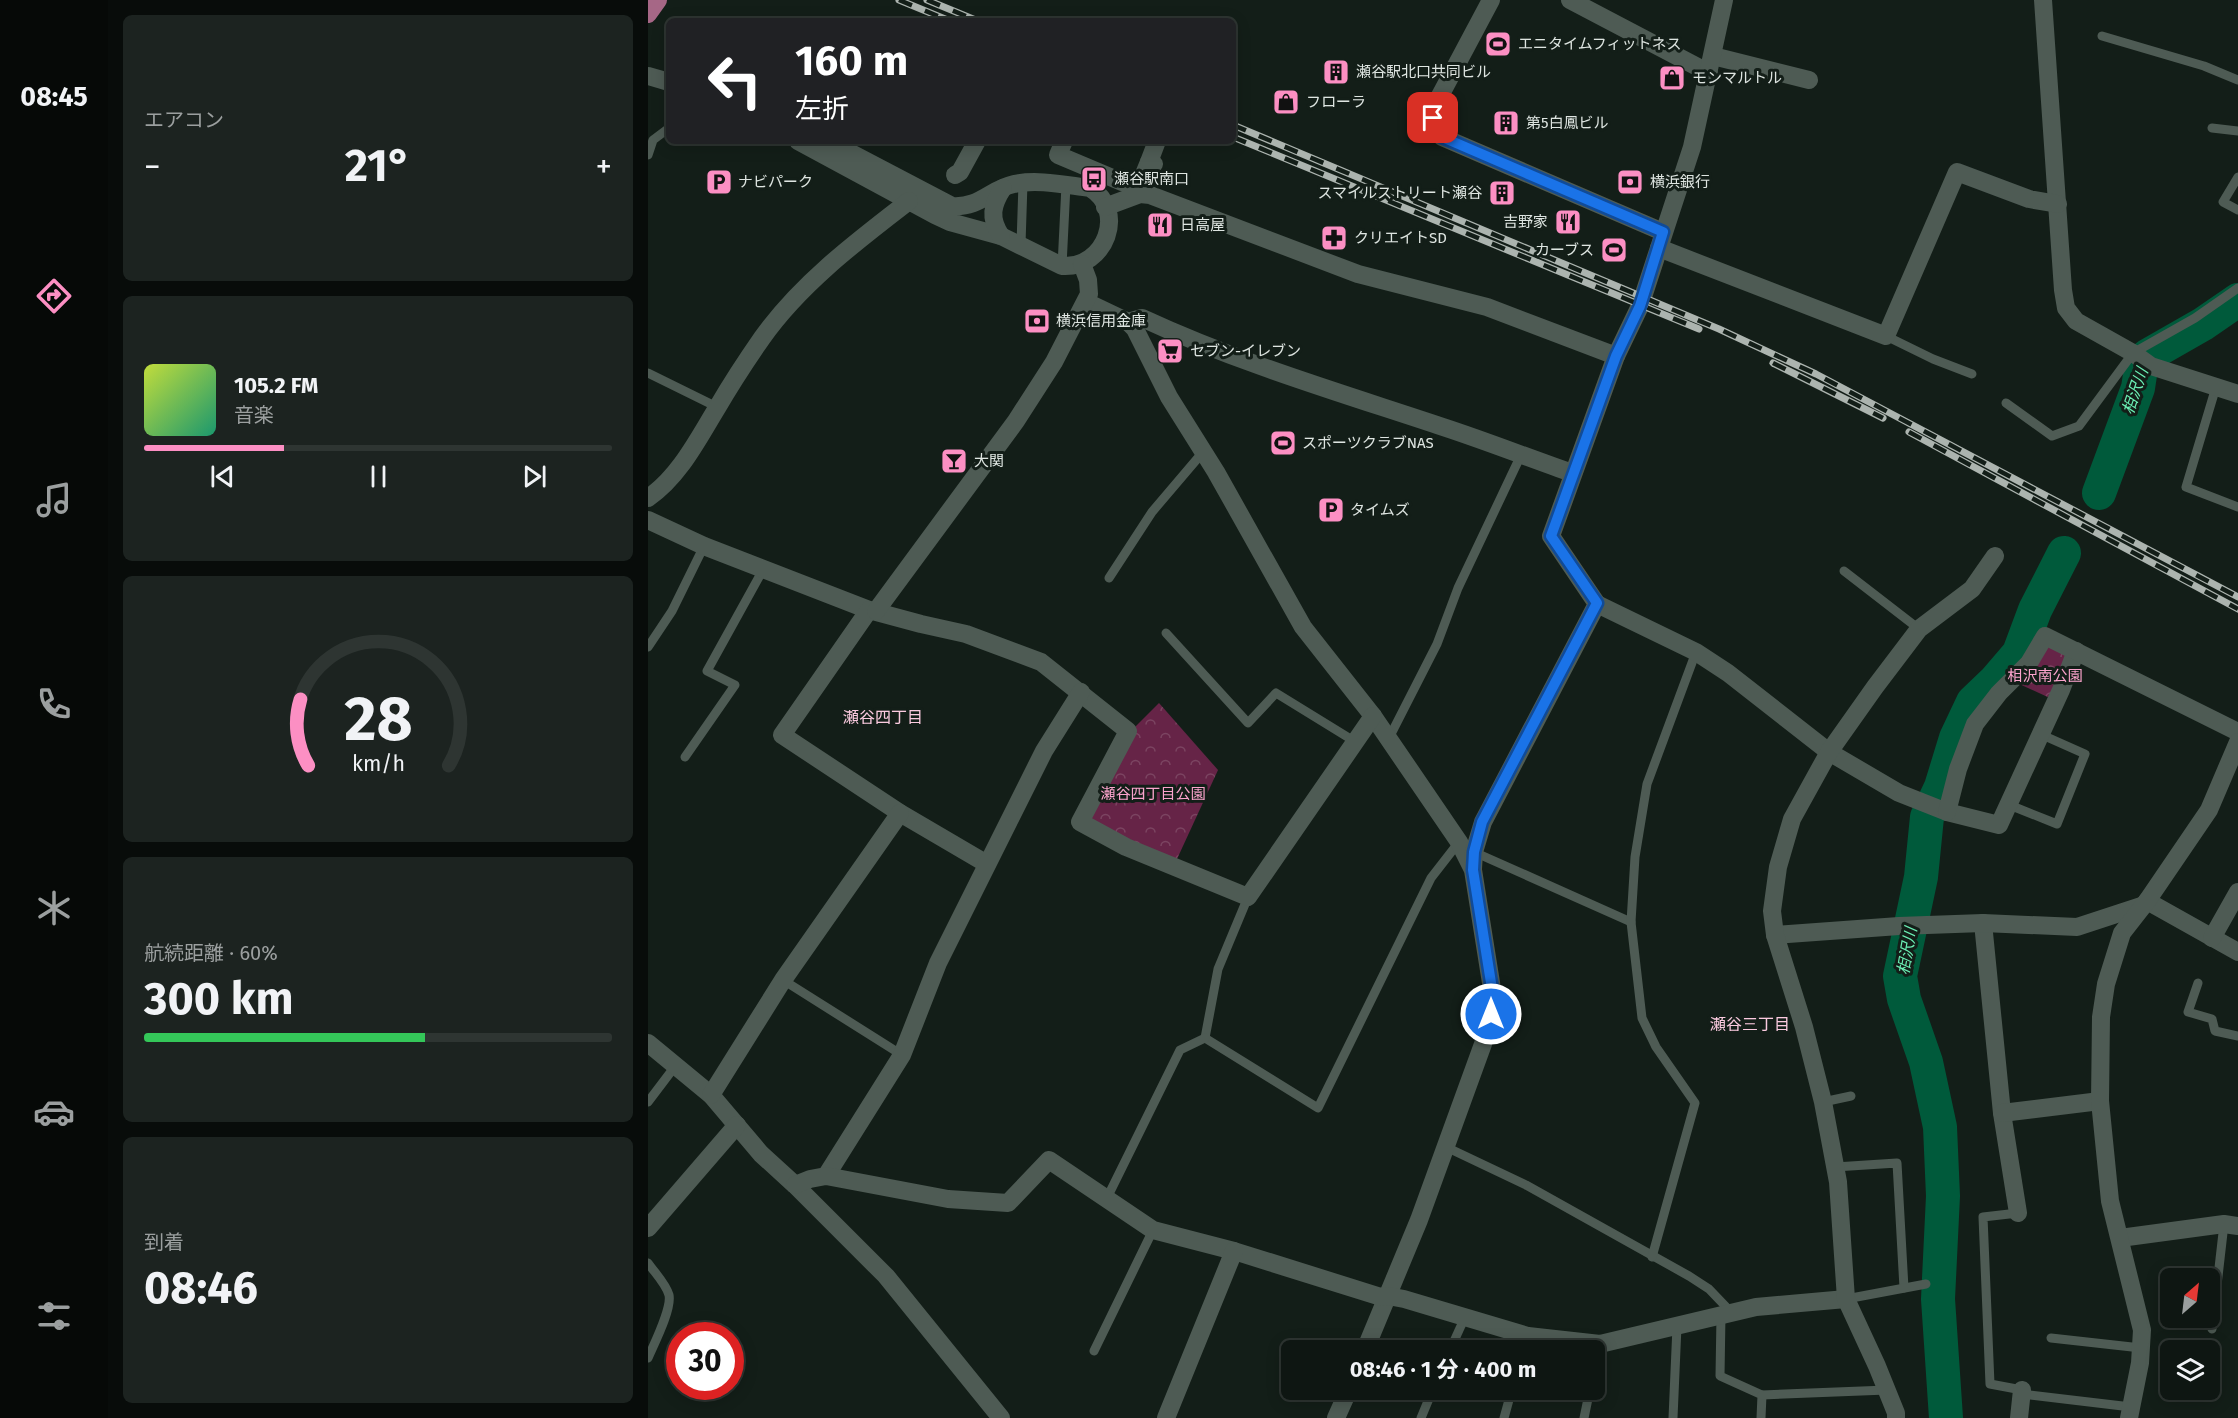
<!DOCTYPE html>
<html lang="ja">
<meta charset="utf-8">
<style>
:root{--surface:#0e1612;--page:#1c2320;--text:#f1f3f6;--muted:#9b9f9f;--line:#2e3532;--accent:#fc8fc3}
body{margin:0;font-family:"Fira Sans","Noto Sans JP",sans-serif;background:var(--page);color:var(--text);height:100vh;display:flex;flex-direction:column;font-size:22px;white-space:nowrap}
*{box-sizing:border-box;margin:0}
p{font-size:20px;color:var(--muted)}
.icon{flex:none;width:33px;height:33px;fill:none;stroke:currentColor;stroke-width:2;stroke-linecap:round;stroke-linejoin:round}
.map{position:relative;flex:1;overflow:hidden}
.details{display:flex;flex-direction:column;gap:15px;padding:15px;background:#080c0a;width:540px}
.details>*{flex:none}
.banner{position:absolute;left:18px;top:18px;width:570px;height:126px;border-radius:9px;box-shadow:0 3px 15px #0003,0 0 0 2px var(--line);background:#202124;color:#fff;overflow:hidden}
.needle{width:39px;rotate:28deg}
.fabs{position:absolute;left:1512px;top:1268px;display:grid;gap:12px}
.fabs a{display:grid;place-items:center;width:60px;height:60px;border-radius:9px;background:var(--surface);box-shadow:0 3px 15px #0003,0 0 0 2px var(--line);font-size:30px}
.speed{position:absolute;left:18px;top:1322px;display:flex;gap:12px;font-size:30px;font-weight:700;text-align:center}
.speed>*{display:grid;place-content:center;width:78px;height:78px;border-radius:50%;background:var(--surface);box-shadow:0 3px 15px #0003,0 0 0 2px var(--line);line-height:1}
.speed .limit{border:9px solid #d22;background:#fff;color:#111}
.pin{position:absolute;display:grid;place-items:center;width:51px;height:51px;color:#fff;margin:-26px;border-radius:12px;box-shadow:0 3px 9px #0006}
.me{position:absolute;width:66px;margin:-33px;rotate:0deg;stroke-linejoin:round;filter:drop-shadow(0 0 4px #0008)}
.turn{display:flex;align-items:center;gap:21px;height:126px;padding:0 30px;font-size:27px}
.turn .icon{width:78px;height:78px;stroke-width:2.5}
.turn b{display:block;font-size:42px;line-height:51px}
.big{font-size:45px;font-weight:700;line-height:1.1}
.details .tile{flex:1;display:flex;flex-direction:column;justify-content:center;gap:9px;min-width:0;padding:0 21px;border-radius:9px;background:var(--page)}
.details .dial{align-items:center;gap:0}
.dial svg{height:156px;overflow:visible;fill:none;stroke:var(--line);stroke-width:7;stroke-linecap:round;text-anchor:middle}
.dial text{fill:var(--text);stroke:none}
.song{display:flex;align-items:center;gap:18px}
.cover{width:72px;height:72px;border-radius:9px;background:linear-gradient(135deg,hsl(70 70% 55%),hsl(160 70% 35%))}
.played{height:6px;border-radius:3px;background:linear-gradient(90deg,var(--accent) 30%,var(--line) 30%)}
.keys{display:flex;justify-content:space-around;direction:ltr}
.heat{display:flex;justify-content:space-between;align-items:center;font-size:33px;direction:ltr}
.charge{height:9px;border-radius:4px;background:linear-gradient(90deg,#34c759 60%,var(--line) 0)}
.trip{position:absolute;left:633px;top:1340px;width:324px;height:60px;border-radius:9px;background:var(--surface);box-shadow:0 3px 15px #0003,0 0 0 2px var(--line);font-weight:700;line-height:60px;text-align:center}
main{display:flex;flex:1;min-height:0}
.dock{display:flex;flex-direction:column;width:108px;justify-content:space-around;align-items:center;background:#060907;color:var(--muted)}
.dock .icon{width:42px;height:42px}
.dock .selected{color:var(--accent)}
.dock b{font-size:27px;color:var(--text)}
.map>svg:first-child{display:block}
.park{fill:url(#park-crowns)}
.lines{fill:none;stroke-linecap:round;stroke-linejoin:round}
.river{stroke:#005a3b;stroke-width:34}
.lane{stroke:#4e5b54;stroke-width:9}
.street{stroke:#4e5b54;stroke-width:18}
.primary{stroke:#a66786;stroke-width:18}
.rail-casing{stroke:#acb4af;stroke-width:7}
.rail{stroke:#131e18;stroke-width:4.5;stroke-dasharray:14;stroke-linecap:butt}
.route-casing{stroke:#114b97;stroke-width:15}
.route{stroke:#1a73e8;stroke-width:10}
.labels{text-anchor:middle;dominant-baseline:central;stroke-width:6;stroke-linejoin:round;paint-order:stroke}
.poi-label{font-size:15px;fill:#dee5e1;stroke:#131e18;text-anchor:start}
.park-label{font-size:15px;fill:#fca4cd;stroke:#131e18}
.water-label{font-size:16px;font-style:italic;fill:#6cf0b5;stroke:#131e18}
.neighbourhood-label{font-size:16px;fill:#facadf;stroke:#131e18}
</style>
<main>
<nav class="dock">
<b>08:45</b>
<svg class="icon selected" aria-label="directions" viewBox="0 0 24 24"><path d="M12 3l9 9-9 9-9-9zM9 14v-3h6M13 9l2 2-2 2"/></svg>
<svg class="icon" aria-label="music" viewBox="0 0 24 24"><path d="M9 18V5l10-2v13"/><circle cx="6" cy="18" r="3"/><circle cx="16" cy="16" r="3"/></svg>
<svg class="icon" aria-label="phone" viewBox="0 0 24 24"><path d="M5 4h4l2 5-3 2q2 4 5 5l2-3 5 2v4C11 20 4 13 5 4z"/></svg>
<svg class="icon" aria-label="climate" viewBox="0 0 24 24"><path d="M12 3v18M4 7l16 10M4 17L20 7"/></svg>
<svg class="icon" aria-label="car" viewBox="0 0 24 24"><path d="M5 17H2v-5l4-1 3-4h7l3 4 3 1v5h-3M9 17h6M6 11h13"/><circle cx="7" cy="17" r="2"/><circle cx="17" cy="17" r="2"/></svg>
<svg class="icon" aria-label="filters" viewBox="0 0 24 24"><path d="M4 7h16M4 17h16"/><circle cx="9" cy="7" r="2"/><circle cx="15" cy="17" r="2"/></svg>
</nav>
<section class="details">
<div class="tile"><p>エアコン</p>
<div class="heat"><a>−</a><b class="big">21°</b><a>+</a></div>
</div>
<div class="tile">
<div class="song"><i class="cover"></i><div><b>105.2 FM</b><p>音楽</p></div></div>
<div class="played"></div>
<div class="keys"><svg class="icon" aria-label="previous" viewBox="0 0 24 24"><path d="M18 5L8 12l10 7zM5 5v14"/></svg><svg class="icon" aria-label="pause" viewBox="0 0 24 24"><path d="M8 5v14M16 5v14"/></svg><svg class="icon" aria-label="next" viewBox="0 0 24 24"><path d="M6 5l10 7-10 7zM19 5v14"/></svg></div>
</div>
<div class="tile dial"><svg viewBox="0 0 100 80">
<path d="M14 69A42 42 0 1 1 86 69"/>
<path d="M14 69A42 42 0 0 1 10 35" stroke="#fc8fc3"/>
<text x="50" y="56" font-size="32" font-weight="700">28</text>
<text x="50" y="72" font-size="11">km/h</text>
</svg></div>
<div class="tile"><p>航続距離 · 60%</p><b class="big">300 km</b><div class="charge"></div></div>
<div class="tile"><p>到着</p><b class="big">08:46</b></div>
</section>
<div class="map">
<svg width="1590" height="1418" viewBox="0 0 1590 1418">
<defs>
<pattern id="park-crowns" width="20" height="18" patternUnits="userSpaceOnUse" patternTransform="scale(1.5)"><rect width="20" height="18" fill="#662447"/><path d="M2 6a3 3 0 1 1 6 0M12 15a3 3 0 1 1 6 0" fill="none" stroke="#7b4461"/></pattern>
</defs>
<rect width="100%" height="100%" fill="#131e18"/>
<g class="park">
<path d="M1398 641 1423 651 1404 699 1367 682Z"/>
<path d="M511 703 570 770 529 859 487 844 439 818 486 728Z"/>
</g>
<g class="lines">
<g class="river">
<path d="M1451 493 1490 388 1493 368 1499 356 1555 324 1590 300"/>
<path d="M1298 1418 1290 1299 1295 1196 1292 1127 1278 1062 1256 999 1252 976 1273 877 1279 817 1293 787 1308 738 1325 702 1347 681 1371 653 1387 610 1416 553"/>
</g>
<g class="lane">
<path d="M1454 36 1556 66 1590 80"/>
<path d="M1564 128 1590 131"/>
<path d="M0 155 5 140 21 128"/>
<path d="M1590 177 1575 202 1590 210"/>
<path d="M373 244 375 183"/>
<path d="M414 266 418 185"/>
<path d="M1238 336 1285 359 1324 374"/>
<path d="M0 373 69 407"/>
<path d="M1568 387 1538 487 1590 507"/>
<path d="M1358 403 1404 436 1431 426 1485 353 1547 318 1590 288"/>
<path d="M1196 571 1271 629"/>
<path d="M461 578 504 512 555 452"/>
<path d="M518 633 600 723 628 693 706 741"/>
<path d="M0 647 24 611 56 546"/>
<path d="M741 738 789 644 810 588 873 455"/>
<path d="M37 757 87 685 59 671 116 568"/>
<path d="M1359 804 1409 824 1437 754 1392 734"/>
<path d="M826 852 983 922"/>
<path d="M600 897 570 969 557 1038 670 1108 783 878 811 842"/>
<path d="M135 980 254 1055"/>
<path d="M1550 983 1540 1012 1564 1019 1567 1031 1590 1036"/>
<path d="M0 1102 28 1065"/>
<path d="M1175 1102 1203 1096"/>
<path d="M798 1147 878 1185 1041 1276 1061 1289 1083 1312"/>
<path d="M1187 1167 1249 1163 1256 1288"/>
<path d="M458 1200 532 1050 557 1038"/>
<path d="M1370 1213 1335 1217 1342 1384 1374 1390"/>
<path d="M1004 1257 1047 1103 1008 1047 994 1018 983 922 987 857 999 784 1048 652"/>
<path d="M0 1263C7 1273 18 1284 21 1295 24 1309 6 1344 0 1358"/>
<path d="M1198 1299 1278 1284"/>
<path d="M1073 1315 1072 1376 1114 1395 1113 1418"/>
<path d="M1564 1329 1576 1224"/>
<path d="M1403 1338 1493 1348"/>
<path d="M802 1350 817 1317"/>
<path d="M876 1350 880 1336"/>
<path d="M446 1351 505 1230"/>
<path d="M946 1369 952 1344"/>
<path d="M1374 1394 1483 1407"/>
<path d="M1114 1395 1239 1390"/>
<path d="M773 1418 785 1389"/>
<path d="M856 1418 864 1389"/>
<path d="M936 1418 942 1389"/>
<path d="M1025 1418 1029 1326"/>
</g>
<g class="street">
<path d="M843 0 785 109 786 128 794 137 1015 232"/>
<path d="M922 0 1061 73"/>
<path d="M1395 0 1415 290 1418 308 1428 321 1485 353 1503 366 1590 394"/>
<path d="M1065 56 1161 80"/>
<path d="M0 76 21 82"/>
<path d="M150 141 287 215 302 222 353 236 414 266C458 269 479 210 442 188 417 185 390 179 366 184 342 189 332 208 304 206L180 141"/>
<path d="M416 141 410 155 474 182 492 184 501 162"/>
<path d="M506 164 501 162 509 141"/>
<path d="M307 175 312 172 329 141"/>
<path d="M457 207 492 194 502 195 710 274 839 307 968 356 992 306 1044 147 1076 0"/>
<path d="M353 236C341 218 344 205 355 188"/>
<path d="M1011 248 1238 336 1309 172 1381 199 1410 204"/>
<path d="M438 302 480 322 487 329 521 397 568 472 655 627 725 716 811 842 825 870 844 989 843 1014 835 1044 771 1220 717 1350"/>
<path d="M480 322 494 318C591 363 693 393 795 427 838 441 881 458 924 473"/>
<path d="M0 498C31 477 50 439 69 408 83 384 98 361 114 338 152 284 209 241 261 201"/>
<path d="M0 520 56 546 221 610 273 624 318 634 393 662 480 731 432 822 478 847 600 897 725 716"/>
<path d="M949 604 1048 652 1080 673 1181 752 1251 793 1299 812 1351 825 1413 690 1428 651"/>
<path d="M221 610 134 735 252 813 339 864"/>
<path d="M228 611 368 421 406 362 441 294 440 280 434 264"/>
<path d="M1299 812 1310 769 1327 724 1351 693 1381 663 1397 636 1590 732"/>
<path d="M825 869 826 852 835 822 949 604 903 536 968 356"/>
<path d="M1499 901 1590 952"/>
<path d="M1335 923 1354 1113 1370 1213"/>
<path d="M1127 935 1251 926 1335 923 1429 927 1493 906"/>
<path d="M1564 938 1590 892"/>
<path d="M0 1043 63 1095 113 1154 147 1185 238 1276 353 1418"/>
<path d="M63 1095 135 980 252 813"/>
<path d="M1354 1113 1452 1101"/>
<path d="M178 1176 254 1055 290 963 396 751 433 692"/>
<path d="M147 1185 162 1179 178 1176 300 1199 360 1203 401 1160 505 1230 586 1251 733 1297 740 1296 756 1299 880 1336 952 1344 1108 1307 1198 1299"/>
<path d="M0 1228 89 1125"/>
<path d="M1472 1238 1576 1224 1590 1226"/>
<path d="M518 1418 586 1251"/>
<path d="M688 1418 701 1389"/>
<path d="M1248 1418V1413L1229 1366 1198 1299 1190 1182 1175 1102 1156 1027 1127 935 1124 911 1130 867 1144 819 1181 752 1227 687 1271 629 1324 589 1347 556"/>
<path d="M1371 1418 1374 1390"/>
<path d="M1481 1418 1492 1363 1494 1330 1462 1201 1452 1101 1453 1017 1458 984 1474 933 1499 901 1561 810 1590 742"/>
</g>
<path class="primary" d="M0 14 10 0"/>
<defs>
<g id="rail">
<path d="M251 0 302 21"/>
<path d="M279 0 330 21"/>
<path d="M585 125 1071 329 1168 374 1590 597"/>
<path d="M585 137 1051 329"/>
<path d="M1125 363 1235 418"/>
<path d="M1261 432 1590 609"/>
</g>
</defs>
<use href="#rail" class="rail-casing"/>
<use href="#rail" class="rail"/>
</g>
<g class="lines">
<defs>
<path id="route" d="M785 118 786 128 794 137 1015 232 992 306 968 356 903 536 949 603 834 822 826 852 825 870 844 989 843 1014"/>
</defs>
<use href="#route" class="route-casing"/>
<use href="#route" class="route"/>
</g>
<defs>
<symbol id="stadium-square" viewBox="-11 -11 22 22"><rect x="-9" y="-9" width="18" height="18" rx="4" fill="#fc8fc3" stroke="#131e18"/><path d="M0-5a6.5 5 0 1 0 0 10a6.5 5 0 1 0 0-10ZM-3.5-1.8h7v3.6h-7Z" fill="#111"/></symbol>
<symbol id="building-square" viewBox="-11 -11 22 22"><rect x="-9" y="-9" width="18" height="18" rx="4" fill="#fc8fc3" stroke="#131e18"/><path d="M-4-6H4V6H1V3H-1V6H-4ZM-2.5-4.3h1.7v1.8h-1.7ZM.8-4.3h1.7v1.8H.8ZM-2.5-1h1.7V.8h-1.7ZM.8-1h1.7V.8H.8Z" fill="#111"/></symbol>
<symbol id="shop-square" viewBox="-11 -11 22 22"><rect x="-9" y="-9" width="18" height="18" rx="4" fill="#fc8fc3" stroke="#131e18"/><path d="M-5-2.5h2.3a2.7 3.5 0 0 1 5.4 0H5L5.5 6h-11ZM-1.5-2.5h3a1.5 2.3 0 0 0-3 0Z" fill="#111"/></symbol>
<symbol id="bus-square" viewBox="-11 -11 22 22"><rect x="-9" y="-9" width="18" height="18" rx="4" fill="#fc8fc3" stroke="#131e18"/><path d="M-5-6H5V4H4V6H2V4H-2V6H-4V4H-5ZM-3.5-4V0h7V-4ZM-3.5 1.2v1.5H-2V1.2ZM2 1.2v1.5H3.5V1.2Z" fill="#111"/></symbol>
<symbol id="parking-square" viewBox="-11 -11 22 22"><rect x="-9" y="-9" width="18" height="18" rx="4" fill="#fc8fc3" stroke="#131e18"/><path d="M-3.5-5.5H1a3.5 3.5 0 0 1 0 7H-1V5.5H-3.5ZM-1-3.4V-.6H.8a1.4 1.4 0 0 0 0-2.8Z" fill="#111"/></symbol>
<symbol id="bank-square" viewBox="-11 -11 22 22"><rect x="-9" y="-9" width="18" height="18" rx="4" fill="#fc8fc3" stroke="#131e18"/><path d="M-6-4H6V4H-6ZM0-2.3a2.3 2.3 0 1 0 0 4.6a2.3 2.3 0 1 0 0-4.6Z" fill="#111"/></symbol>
<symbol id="restaurant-square" viewBox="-11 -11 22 22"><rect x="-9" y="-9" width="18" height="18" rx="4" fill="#fc8fc3" stroke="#131e18"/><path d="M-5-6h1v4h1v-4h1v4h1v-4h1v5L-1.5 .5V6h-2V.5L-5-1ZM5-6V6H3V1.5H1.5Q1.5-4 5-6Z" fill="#111"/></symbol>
<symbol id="pharmacy-square" viewBox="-11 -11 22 22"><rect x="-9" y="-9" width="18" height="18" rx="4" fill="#fc8fc3" stroke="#131e18"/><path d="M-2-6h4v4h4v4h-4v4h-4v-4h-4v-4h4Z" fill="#111"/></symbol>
<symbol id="supermarket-square" viewBox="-11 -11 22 22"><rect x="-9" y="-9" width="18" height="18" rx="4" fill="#fc8fc3" stroke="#131e18"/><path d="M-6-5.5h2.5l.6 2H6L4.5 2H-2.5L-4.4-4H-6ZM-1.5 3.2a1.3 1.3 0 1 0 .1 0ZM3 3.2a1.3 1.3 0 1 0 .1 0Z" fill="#111"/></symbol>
<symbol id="bar-square" viewBox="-11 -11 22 22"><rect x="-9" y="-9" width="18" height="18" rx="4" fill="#fc8fc3" stroke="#131e18"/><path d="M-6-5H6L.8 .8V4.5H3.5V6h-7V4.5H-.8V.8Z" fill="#111"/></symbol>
</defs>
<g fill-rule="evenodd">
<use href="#stadium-square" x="835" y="29" width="30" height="30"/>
<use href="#building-square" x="673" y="57" width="30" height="30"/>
<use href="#shop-square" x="1009" y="63" width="30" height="30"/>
<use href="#shop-square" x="623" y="87" width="30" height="30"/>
<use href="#building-square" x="843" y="108" width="30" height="30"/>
<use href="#bus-square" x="431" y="164" width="30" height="30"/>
<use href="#parking-square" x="56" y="167" width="30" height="30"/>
<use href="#bank-square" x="967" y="167" width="30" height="30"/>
<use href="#building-square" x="839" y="178" width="30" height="30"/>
<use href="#restaurant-square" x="905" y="207" width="30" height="30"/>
<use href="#restaurant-square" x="497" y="210" width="30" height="30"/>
<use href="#pharmacy-square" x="671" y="223" width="30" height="30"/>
<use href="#stadium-square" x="951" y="235" width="30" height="30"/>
<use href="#bank-square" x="374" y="306" width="30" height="30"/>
<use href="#supermarket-square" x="507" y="336" width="30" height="30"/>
<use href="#stadium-square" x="620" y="428" width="30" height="30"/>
<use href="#bar-square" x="291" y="446" width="30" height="30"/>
<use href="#parking-square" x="668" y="495" width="30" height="30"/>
</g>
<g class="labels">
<g class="poi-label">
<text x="870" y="44">エニタイムフィットネス</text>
<text x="708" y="72">瀬谷駅北口共同ビル</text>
<text x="1044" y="78">モンマルトル</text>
<text x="658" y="102">フローラ</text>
<text x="878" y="123">第5白鳳ビル</text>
<text x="466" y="179">瀬谷駅南口</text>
<text x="90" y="182">ナビパーク</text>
<text x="1002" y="182">横浜銀行</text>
<text x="834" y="193" text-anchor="end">スマイルストリート瀬谷</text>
<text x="900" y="222" text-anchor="end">吉野家</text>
<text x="532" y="225">日高屋</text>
<text x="706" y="238">クリエイトSD</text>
<text x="946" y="250" text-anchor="end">カーブス</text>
<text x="408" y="321">横浜信用金庫</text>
<text x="542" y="351">セブン-イレブン</text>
<text x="654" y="443">スポーツクラブNAS</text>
<text x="326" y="461">大関</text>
<text x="702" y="510">タイムズ</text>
</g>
<g class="park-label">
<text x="1397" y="676">相沢南公園</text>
<text x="505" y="794">瀬谷四丁目公園</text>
</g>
<g class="water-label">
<text transform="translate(1487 391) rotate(-71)">相沢川</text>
<text transform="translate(1259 951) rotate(-80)">相沢川</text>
</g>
<g class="neighbourhood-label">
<text x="235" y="717">瀬谷四丁目</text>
<text x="1102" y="1024">瀬谷三丁目</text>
</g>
</g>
</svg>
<div class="fabs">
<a><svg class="needle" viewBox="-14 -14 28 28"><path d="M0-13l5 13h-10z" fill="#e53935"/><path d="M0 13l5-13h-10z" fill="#9b9f9f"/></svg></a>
<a><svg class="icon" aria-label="layers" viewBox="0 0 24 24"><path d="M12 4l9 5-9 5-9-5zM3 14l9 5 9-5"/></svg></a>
</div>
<div class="speed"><div class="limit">30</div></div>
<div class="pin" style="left:785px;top:118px;background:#d93025"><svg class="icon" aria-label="arrive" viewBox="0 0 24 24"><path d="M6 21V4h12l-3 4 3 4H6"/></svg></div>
<svg class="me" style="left:843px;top:1014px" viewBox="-20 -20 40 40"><circle r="17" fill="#1a73e8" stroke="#fff" stroke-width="3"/><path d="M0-11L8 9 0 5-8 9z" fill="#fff"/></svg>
<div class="trip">08:46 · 1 分 · 400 m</div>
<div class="banner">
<div class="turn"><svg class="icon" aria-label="left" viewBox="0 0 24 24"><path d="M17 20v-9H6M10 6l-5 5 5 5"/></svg><div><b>160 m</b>左折</div></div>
</div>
</div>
</main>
